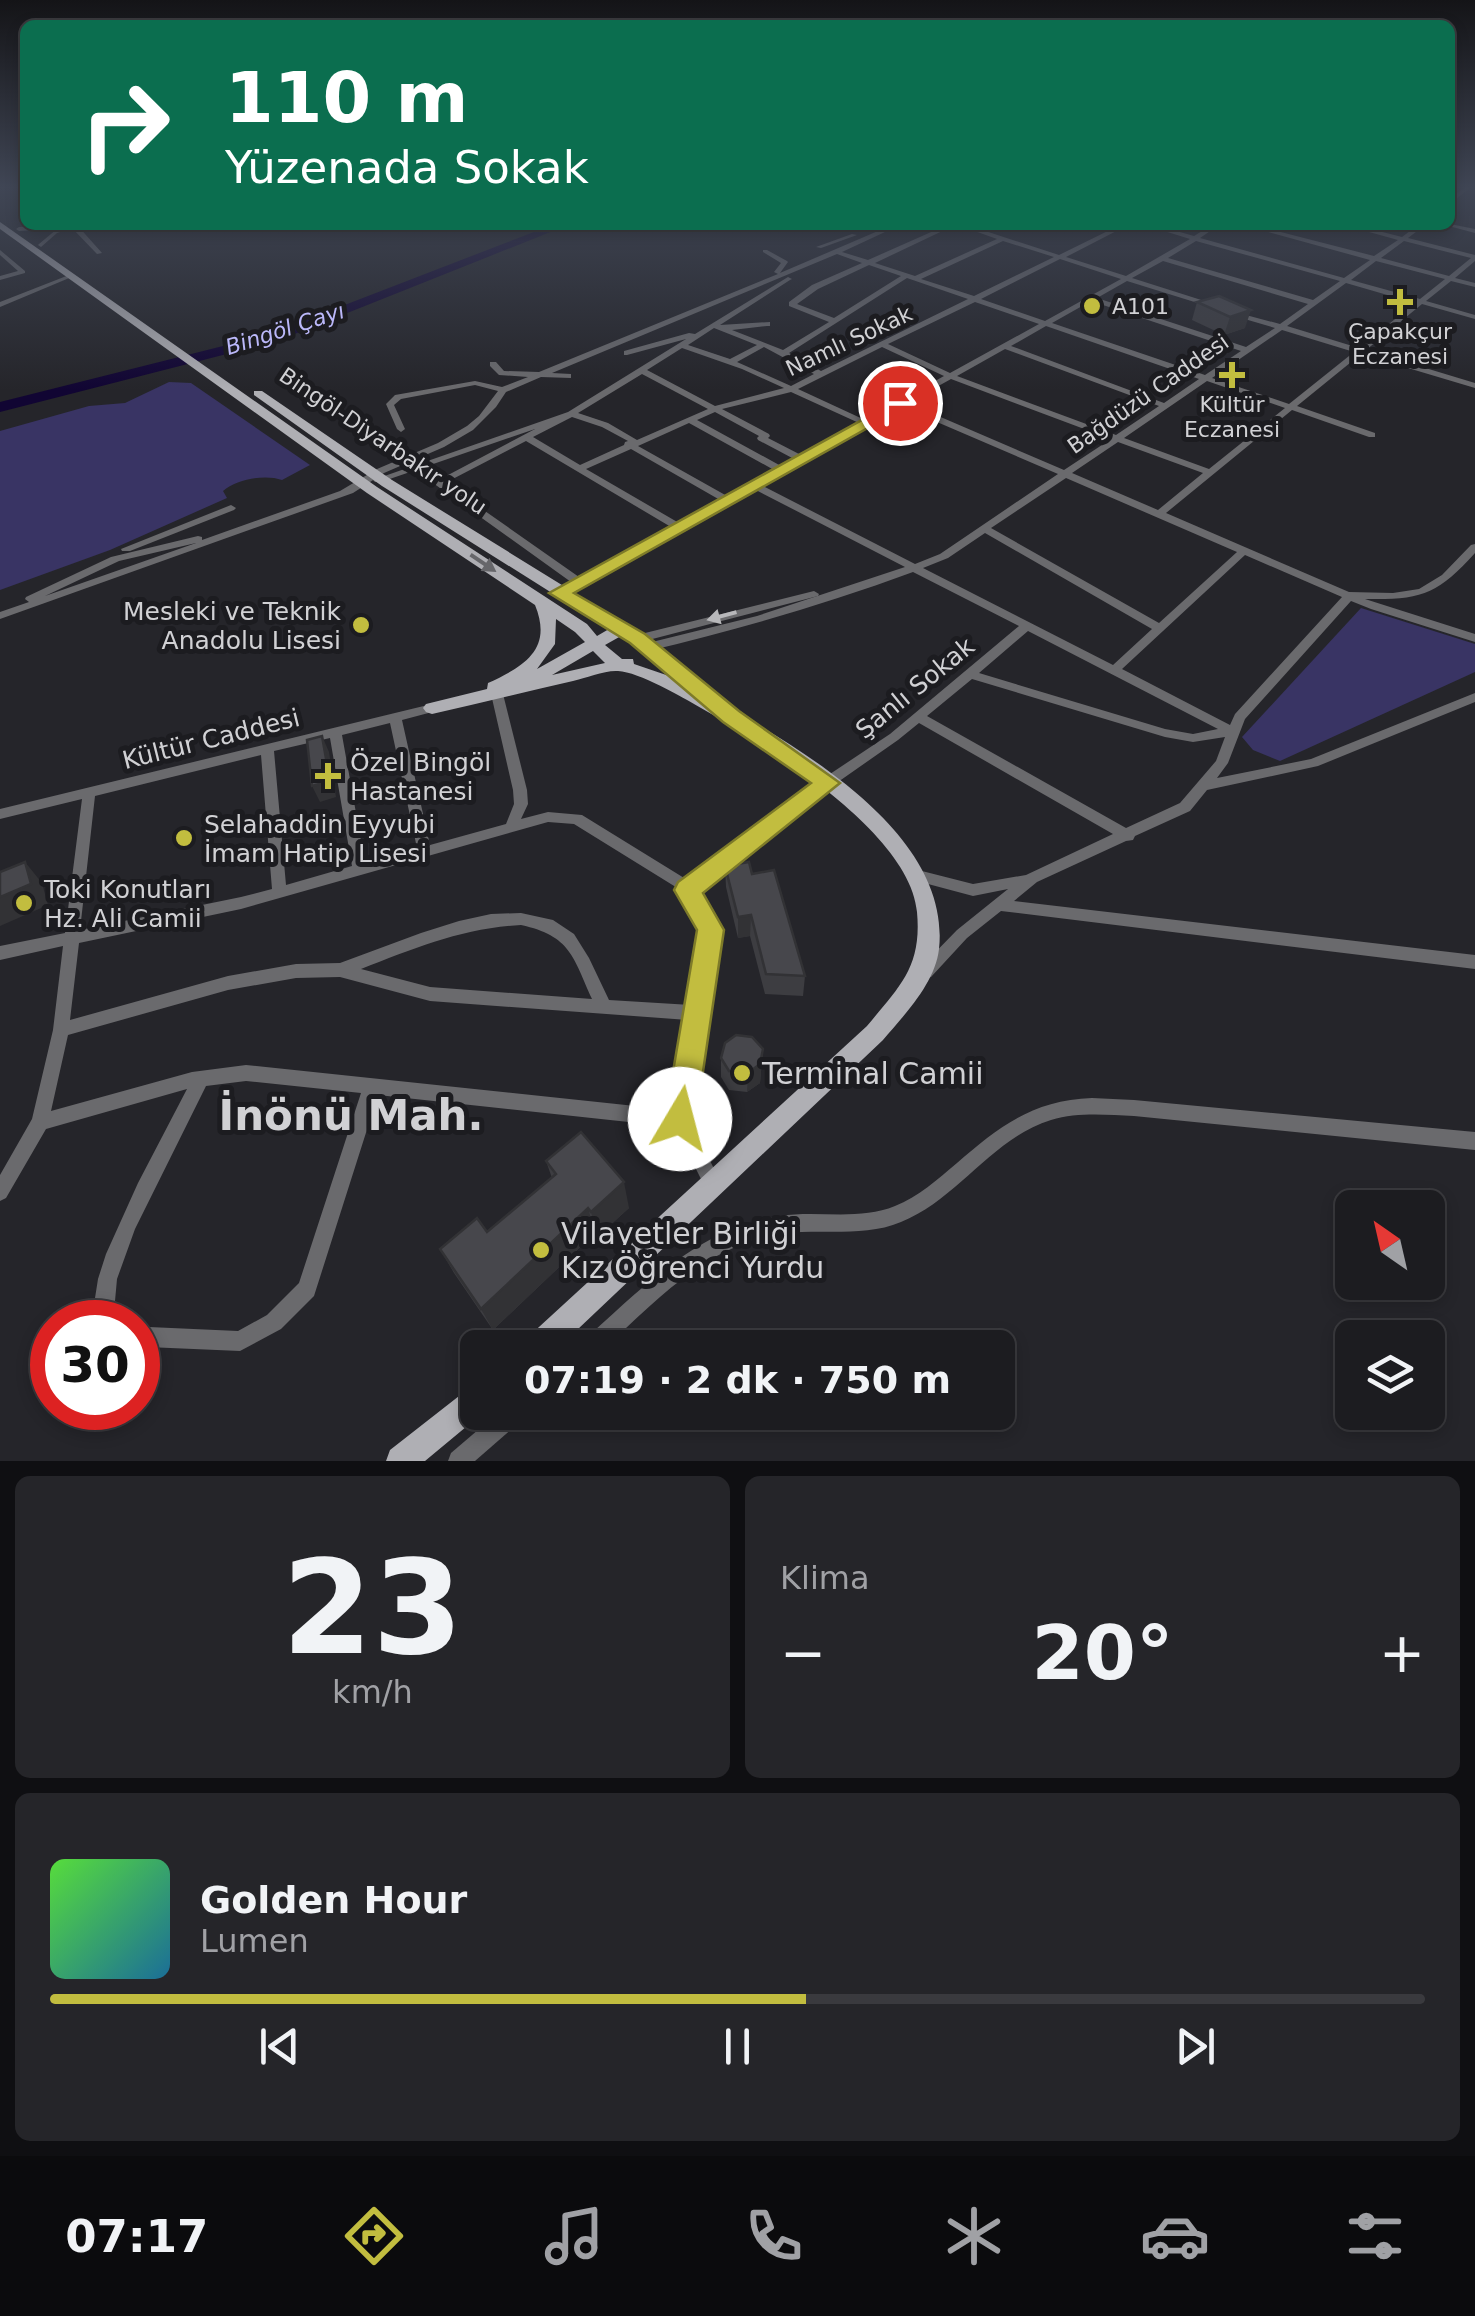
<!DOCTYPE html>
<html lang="tr">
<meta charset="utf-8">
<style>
:root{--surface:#1c1c20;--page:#252529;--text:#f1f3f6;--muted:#a0a1a5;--line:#3a3a3e;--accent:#c2bd3f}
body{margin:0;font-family:"DejaVu Sans",sans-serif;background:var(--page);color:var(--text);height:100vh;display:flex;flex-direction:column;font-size:38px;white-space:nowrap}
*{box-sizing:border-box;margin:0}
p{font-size:32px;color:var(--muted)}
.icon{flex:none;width:55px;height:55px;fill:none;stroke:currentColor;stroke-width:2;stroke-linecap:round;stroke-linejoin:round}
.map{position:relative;height:1461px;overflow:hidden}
.sheet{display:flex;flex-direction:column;gap:15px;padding:15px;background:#0f0f12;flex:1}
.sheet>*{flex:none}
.banner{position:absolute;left:20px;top:20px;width:1435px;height:210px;border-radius:15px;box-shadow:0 5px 15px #0003,0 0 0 2px var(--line);background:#0b6e4f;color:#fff;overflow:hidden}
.needle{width:65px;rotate:326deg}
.controls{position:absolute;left:1335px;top:1190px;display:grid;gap:20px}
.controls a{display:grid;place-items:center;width:110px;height:110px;border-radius:15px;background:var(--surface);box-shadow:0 5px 15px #0003,0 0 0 2px var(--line);font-size:50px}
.speed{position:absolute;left:30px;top:1300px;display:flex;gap:20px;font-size:50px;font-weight:700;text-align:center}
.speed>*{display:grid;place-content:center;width:130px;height:130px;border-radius:50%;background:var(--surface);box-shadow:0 5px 15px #0003,0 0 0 2px var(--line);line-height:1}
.speed .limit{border:15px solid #d22;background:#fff;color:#111}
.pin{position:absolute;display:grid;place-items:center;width:85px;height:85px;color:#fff;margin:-42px;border:5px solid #fff;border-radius:50%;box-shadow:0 2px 10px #0007}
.me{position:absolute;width:110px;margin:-55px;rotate:8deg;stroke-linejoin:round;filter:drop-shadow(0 0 8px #0008)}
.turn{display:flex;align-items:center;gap:35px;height:210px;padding:0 40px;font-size:45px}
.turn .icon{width:130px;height:130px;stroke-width:2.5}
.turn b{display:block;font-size:70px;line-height:85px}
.big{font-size:75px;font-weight:700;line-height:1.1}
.sheet .widget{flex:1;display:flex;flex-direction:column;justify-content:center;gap:15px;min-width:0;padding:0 35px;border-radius:15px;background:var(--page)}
.sheet .dial{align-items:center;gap:0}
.dial b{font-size:130px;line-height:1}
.song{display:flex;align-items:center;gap:30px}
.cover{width:120px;height:120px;border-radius:15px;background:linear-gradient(135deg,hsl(110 70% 55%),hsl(200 70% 35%))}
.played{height:10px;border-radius:5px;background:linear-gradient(90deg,var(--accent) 55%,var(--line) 55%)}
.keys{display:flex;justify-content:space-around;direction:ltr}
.heat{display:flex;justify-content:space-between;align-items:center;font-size:55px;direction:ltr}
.sheet .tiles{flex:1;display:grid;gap:15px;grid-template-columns:1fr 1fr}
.widget:last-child{grid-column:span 2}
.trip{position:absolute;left:460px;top:1330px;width:555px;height:100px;border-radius:15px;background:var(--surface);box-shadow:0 5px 15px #0003,0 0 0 2px var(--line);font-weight:700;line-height:100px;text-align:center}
.tabs{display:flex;height:160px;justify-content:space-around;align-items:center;background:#0b0b0d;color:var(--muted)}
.tabs .icon{width:70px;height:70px}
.tabs .current{color:var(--accent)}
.tabs b{font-size:45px;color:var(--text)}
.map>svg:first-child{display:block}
.green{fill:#393464}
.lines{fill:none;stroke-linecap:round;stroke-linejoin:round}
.river{fill:#110533;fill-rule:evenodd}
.minor{fill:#6a6a6d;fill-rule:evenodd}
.major{fill:#afafb4;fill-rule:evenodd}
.wall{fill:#3d3d41}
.shaded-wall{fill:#323235}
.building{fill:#47474c;stroke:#323235;stroke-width:2.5}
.oneway{fill:#66666a}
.oneway2{fill:#b7b7ba}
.route{fill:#c2bd3f;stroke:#7e7b29;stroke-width:2.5}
.poi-dot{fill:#c2bd3f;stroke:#1c1c20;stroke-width:4}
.labels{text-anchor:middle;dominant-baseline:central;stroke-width:10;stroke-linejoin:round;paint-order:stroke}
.far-poi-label{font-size:22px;fill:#d1d1d4;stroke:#1c1c20}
.far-water-label{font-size:22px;font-style:italic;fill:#bbb8f9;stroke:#1c1c20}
.far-street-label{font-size:22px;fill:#d1d1d4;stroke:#1c1c20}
.poi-label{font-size:25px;fill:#d1d1d4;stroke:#1c1c20;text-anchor:start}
.street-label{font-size:25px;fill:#d1d1d4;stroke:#1c1c20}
.near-poi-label{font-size:30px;fill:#d1d1d4;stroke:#1c1c20;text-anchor:start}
.near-district-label{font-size:42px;font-weight:bold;fill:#d1d1d4;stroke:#1c1c20}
</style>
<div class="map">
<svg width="1475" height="1461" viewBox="0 0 1475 1461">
<rect width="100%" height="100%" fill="#25252a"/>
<g class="green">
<path d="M169 382 191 383 310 465 282 480C265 474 237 479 223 491L227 498 110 550 0 590V431L89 406 125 403Z"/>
<path d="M1361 608 1475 644V672L1280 761 1253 750 1242 737Z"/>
</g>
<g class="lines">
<path class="river" d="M552 225H568L277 341 0 412V402L267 335Z"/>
<g class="minor">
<path d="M1466 186H1472L1450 204V199Z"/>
<path d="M1450 224 1475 229V233L1445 225Z"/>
<path d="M57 225 60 228 67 225H77L102 253 97 254 72 228 57 233 41 247 38 245 39 244 57 229 19 231 16 229 19 227Z"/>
<path d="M892 225H900L842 252 868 260 947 225H955L875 263 915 276 997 239 958 225H967L1059 255 1120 225H1128L1066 257 1126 276 1190 239 1145 225H1155L1194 236 1212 225H1219L1200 238 1344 278 1370 260 1243 225H1253L1374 256 1398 240 1344 225H1355L1402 237 1418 225H1425L1408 238 1475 255V261L1455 278 1475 283V287L1451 281 1426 301 1475 315V319L1422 304 1366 350 1475 383V388L1361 354 1297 406 1375 433V437H1369L1292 410 1166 513 1349 592 1393 593 1419 589 1442 575 1471 545 1475 544V553C1437 595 1421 600 1365 599L1475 634V642L1371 609 1351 601 1245 719 1228 763 1217 778 1311 759 1475 693V702L1318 766 1207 790 1190 811 1135 836 1133 840 1126 841 1037 882 1014 901 1475 955V969L1001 911 967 938 931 977 926 979 921 977 918 972 921 967 957 930 1008 889 973 896 913 880 911 876 913 872 918 870 973 884 1026 875 1113 834 919 723 898 740 798 810 696 891 718 930 689 1118 719 1179 722 1185 719 1191 713 1194 707 1191 675 1127 378 1095 314 1296 281 1329 240 1351 147 1347 138 1343 137 1322 149 1327 238 1331 267 1315 299 1283 361 1093 246 1081 206 1086 135 1229 117 1279 115 1301 129 1315 132 1322H107L95 1298 98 1279 106 1254 138 1183 187 1089 46 1129 6 1198 0 1201V1175L32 1119 53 1030 63 946 0 960V946L65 933 82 799 0 819V809L432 704 438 708 436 711 402 720 430 845 506 824 514 804 513 790 491 694 497 690 503 694 527 790 528 804 521 819 548 812 582 815 689 881 788 802 890 734 1019 626 913 572C826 604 738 630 648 651L642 647 644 644 757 616 905 567 754 489 559 596 554 593 555 591 571 582 433 483 535 429 381 482H375L373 480 568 412 686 339 627 355H624V351L689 333 695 334 788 277 792 279 790 280 720 325 770 322V326H767L732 330 783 350 829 322 789 306V302L812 285 862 263 837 254 552 373 571 374V378L541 377 506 392 496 407 473 430 444 447 384 473 353 493 0 619V612L29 602 25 599 26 597 111 557 198 536 202 537V540L340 491 377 469 438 443 467 426 479 416 498 391 475 385 401 399 394 405 405 429 401 432 397 429 386 404 395 395 475 381 502 387 528 377 499 375 490 366V362H496L504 371 539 372 778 274 774 272 781 263 763 252V250H767L787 261 788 262 780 273ZM1003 241 1054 257 974 296 921 279ZM1196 241 1340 281 1313 300 1168 258ZM1404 241 1471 258 1449 276 1381 258ZM1060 259 1121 279 1045 321 981 299ZM1163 261 1308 304 1280 324 1231 311V315L1275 328 1246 347 1097 298 1127 281 1217 309V305L1132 278ZM1376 261 1445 279 1420 299 1351 280ZM869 265 901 276 834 318 797 304 818 289ZM907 278 968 299 821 371 789 353ZM1346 283 1415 303 1359 348 1287 326ZM1091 301 1241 351 1205 375 1052 323ZM975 302 1039 324 950 373 888 344ZM1046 326 1199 379 1164 403 1011 346ZM714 328 757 345 730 359 688 345ZM1282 330 1354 352 1289 404 1212 378ZM764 347 814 374 791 386 737 362ZM882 347 944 376 865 420 798 389ZM682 348 742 369 784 388 715 406 647 370ZM1005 349 1159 406 1116 435 957 376ZM642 374 708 409 637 440 608 423 578 413ZM951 379 1111 439 1064 470 908 403ZM1207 381 1285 408 1209 469 1124 438ZM791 392 859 423 801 455 768 438 770 436 769 434 722 409ZM902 407 1058 474 940 554 915 564 761 485ZM715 412 759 436 757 438 758 440 794 459 781 466 697 420ZM572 417 602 427 628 441 625 442 624 445 580 465 533 437ZM689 423 774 470 727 496 638 446ZM526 441 671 527 579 577 445 483ZM1118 442 1203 473 1158 510 1072 473ZM631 449 720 500 679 523 586 469ZM1066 478 1237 552 1159 623 991 528ZM985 533 1152 629 1113 665 923 568 948 558ZM196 543 45 596 119 561ZM1245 555 1342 597 1235 714 1230 725 1122 669ZM1028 631 1218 729 1193 734 1165 729 979 673ZM972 679 1165 737 1193 742 1225 737 1216 761 1180 803 1126 828 927 716ZM390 723 417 848 365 863 342 735ZM330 738 352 866 286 885 274 751ZM261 755 272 889 241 897 80 930 95 796ZM548 822 574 824 679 889 703 931 691 1005 609 1000 589 958 574 934 553 920 521 913 491 914 459 921 421 933 340 963 296 964 228 976 70 1020 79 943 241 909ZM521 925C571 936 573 957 592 999L430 987 361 969C415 948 463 928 521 925ZM340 977 430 1001 688 1020 673 1110 246 1065 192 1072 51 1111 68 1035 228 990 296 978Z"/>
<path d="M852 234 857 235 821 248 816 247Z"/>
<path d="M0 250 25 271V273L0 280V276L18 271 0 255Z"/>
<path d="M69 275 74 276 0 307V302Z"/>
<path d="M231 505 236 508 234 510 130 551H122L121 549Z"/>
<path d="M814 591 819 594 818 596 637 643 631 639 637 635Z"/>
<path d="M1092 1098 1134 1100 1475 1132V1150L1134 1116C1107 1115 1078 1112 1051 1120 992 1138 958 1199 901 1222 863 1238 821 1228 781 1234 709 1244 656 1300 605 1348H580L583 1341C641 1289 699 1228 780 1216 817 1210 859 1221 895 1206 918 1197 938 1179 957 1163 999 1126 1034 1100 1092 1098Z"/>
<path d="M499 1412H526L523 1419 475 1461H448L451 1453Z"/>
</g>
<g class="major">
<path d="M0 222 377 487 587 624 597 636 609 629 382 486 254 395V391H262L392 480 643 635 702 683 704 687 700 692C788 741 952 829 939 949 935 984 904 1015 883 1040L558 1348H523L527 1338 867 1026C900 986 922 967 917 912 910 832 765 744 701 708 682 697 639 672 618 671 605 670 586 678 573 681 526 692 479 703 432 714L426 712 423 708 426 704 487 689 488 683C525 666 553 649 535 605L367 493 0 229ZM556 619 575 632 585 642 537 669 555 644ZM621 636 675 678 634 664 633 659H622L605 645ZM593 651 605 663 552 675Z"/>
<path d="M478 1385V1412H484L425 1461H386L390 1450 468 1389Z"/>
</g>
</g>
<g class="wall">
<path d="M1219 296 1245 328 1224 335 1192 320 1197 302Z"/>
<path d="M725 866 752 874 805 976 803 996 765 994 750 936 738 938 726 887Z"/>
<path d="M763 1049 760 1083 747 1092 729 1090 721 1077V1058Z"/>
<path d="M546 1161 629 1208 597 1237 595 1233 493 1330 454 1273 440 1249 487 1232 552 1178Z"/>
</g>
<g class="shaded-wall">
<path d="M1251 310 1245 328 1224 335 1230 317Z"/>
<path d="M322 736 329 752 336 797 320 802 312 786Z"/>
<path d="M25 862 42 883 48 905 0 926V897Z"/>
<path d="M751 915 750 936 738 938V917Z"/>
<path d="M763 1049 760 1083 747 1092 748 1073Z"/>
<path d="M624 1182 629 1208 597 1237 591 1212Z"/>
<path d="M588 1208 595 1233 493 1330 481 1309Z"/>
</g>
<g class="building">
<path d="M1219 296 1251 310 1230 317 1197 302Z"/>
<path d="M322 736 330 781 312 786 307 740Z"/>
<path d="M25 862 31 884 0 897V872Z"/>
<path d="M749 862 752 874 774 870 805 976 766 974 751 915 738 917 725 866Z"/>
<path d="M736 1035 752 1037 763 1049 760 1064 748 1073 729 1071 721 1058 725 1043Z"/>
<path d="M581 1132 624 1182 591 1212 588 1208 481 1309 440 1249 477 1218 487 1232 556 1174 546 1161Z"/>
</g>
<defs><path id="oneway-solid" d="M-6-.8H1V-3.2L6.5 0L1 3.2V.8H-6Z" transform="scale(2.5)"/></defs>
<use class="oneway" href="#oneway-solid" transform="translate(483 563) rotate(34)"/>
<use class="oneway2" href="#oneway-solid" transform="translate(722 616) rotate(165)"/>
<linearGradient id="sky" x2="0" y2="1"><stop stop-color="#141417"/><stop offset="0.48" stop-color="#404655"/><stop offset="1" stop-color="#404655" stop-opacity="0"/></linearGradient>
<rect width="1475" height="390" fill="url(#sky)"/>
<path class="route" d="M900 399 908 403 905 407 574 593 645 634 739 711 840 783 703 893 724 930 696 1119 692 1130 680 1134 669 1130 665 1119 697 930 674 890 678 882 811 783 723 722 630 643 549 593Z"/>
<g class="poi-dot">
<path d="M1395 287h10v10h10v10h-10v10h-10v-10h-10v-10h10z"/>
<circle cx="1092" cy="306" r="10"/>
<path d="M1227 360h10v10h10v10h-10v10h-10v-10h-10v-10h10z"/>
<circle cx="361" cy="625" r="10"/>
<path d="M323 761h10v10h10v10h-10v10h-10v-10h-10v-10h10z"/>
<circle cx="184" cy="838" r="10"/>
<circle cx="24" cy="903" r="10"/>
<circle cx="742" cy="1073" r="10"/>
<circle cx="541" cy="1250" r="10"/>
</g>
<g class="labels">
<g class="far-poi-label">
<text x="1112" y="306" text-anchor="start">A101</text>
<text x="1400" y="331">Çapakçur<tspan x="1400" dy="25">Eczanesi</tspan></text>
<text x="1232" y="404">Kültür<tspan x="1232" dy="25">Eczanesi</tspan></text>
</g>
<g class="far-water-label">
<text transform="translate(285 329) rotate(-18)">Bingöl Çayı</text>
</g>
<g class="far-street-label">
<text transform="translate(849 341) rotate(-25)">Namlı Sokak</text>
<text transform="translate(1148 394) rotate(-35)">Bağdüzü Caddesi</text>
<text transform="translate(383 441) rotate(34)">Bingöl-Diyarbakır yolu</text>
</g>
<g class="poi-label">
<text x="341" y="611" text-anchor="end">Mesleki ve Teknik<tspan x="341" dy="29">Anadolu Lisesi</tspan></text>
<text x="350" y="762">Özel Bingöl<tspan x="350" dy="29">Hastanesi</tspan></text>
<text x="204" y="824">Selahaddin Eyyubi<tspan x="204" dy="29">İmam Hatip Lisesi</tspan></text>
<text x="44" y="889">Toki Konutları<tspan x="44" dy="29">Hz. Ali Camii</tspan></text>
</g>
<g class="street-label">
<text transform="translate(915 688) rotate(-39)">Şanlı Sokak</text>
<text transform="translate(211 739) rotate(-14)">Kültür Caddesi</text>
</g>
<g class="near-poi-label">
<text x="762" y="1073">Terminal Camii</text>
<text x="561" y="1233">Vilayetler Birliği<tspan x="561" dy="34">Kız Öğrenci Yurdu</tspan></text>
</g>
<g class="near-district-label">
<text x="351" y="1115">İnönü Mah.</text>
</g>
</g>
</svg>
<div class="controls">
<a><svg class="needle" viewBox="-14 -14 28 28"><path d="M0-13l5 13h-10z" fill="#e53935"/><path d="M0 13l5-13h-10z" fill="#a0a1a5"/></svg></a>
<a><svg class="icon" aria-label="layers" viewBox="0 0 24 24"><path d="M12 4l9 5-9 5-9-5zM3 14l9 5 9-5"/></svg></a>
</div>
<div class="speed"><div class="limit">30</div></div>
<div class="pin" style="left:900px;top:403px;background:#d93025"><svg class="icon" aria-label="arrive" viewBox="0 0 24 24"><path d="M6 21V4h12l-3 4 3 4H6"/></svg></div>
<svg class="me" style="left:680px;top:1119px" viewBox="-20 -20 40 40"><circle r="19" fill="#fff"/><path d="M0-13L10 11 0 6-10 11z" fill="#c2bd3f"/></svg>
<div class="trip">07:19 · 2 dk · 750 m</div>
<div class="banner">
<div class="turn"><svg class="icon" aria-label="right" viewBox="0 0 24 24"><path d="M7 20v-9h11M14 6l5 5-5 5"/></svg><div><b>110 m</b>Yüzenada Sokak</div></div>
</div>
</div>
<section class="sheet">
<div class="tiles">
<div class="widget dial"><b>23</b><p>km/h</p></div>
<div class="widget"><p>Klima</p>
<div class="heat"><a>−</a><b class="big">20°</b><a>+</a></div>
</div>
<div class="widget">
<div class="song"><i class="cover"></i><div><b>Golden Hour</b><p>Lumen</p></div></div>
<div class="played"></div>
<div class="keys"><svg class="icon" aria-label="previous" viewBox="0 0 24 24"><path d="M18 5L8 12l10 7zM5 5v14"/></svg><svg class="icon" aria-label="pause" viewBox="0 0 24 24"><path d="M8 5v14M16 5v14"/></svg><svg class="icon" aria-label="next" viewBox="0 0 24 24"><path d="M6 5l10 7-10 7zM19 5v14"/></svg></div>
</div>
</div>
</section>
<nav class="tabs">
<b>07:17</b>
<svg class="icon current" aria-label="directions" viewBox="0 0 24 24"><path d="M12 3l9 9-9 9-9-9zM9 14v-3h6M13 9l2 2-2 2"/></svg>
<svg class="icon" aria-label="music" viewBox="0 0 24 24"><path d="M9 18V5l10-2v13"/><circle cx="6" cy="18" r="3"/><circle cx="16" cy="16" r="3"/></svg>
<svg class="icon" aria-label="phone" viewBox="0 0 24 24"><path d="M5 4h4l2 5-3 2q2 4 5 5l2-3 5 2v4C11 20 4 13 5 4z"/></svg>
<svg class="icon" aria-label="climate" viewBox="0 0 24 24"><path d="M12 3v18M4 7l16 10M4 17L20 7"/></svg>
<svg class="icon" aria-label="car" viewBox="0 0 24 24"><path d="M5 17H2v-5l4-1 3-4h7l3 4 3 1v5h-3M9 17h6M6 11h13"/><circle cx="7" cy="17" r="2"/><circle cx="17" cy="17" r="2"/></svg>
<svg class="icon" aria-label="filters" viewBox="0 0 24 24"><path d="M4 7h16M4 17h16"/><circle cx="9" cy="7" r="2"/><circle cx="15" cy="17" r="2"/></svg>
</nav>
